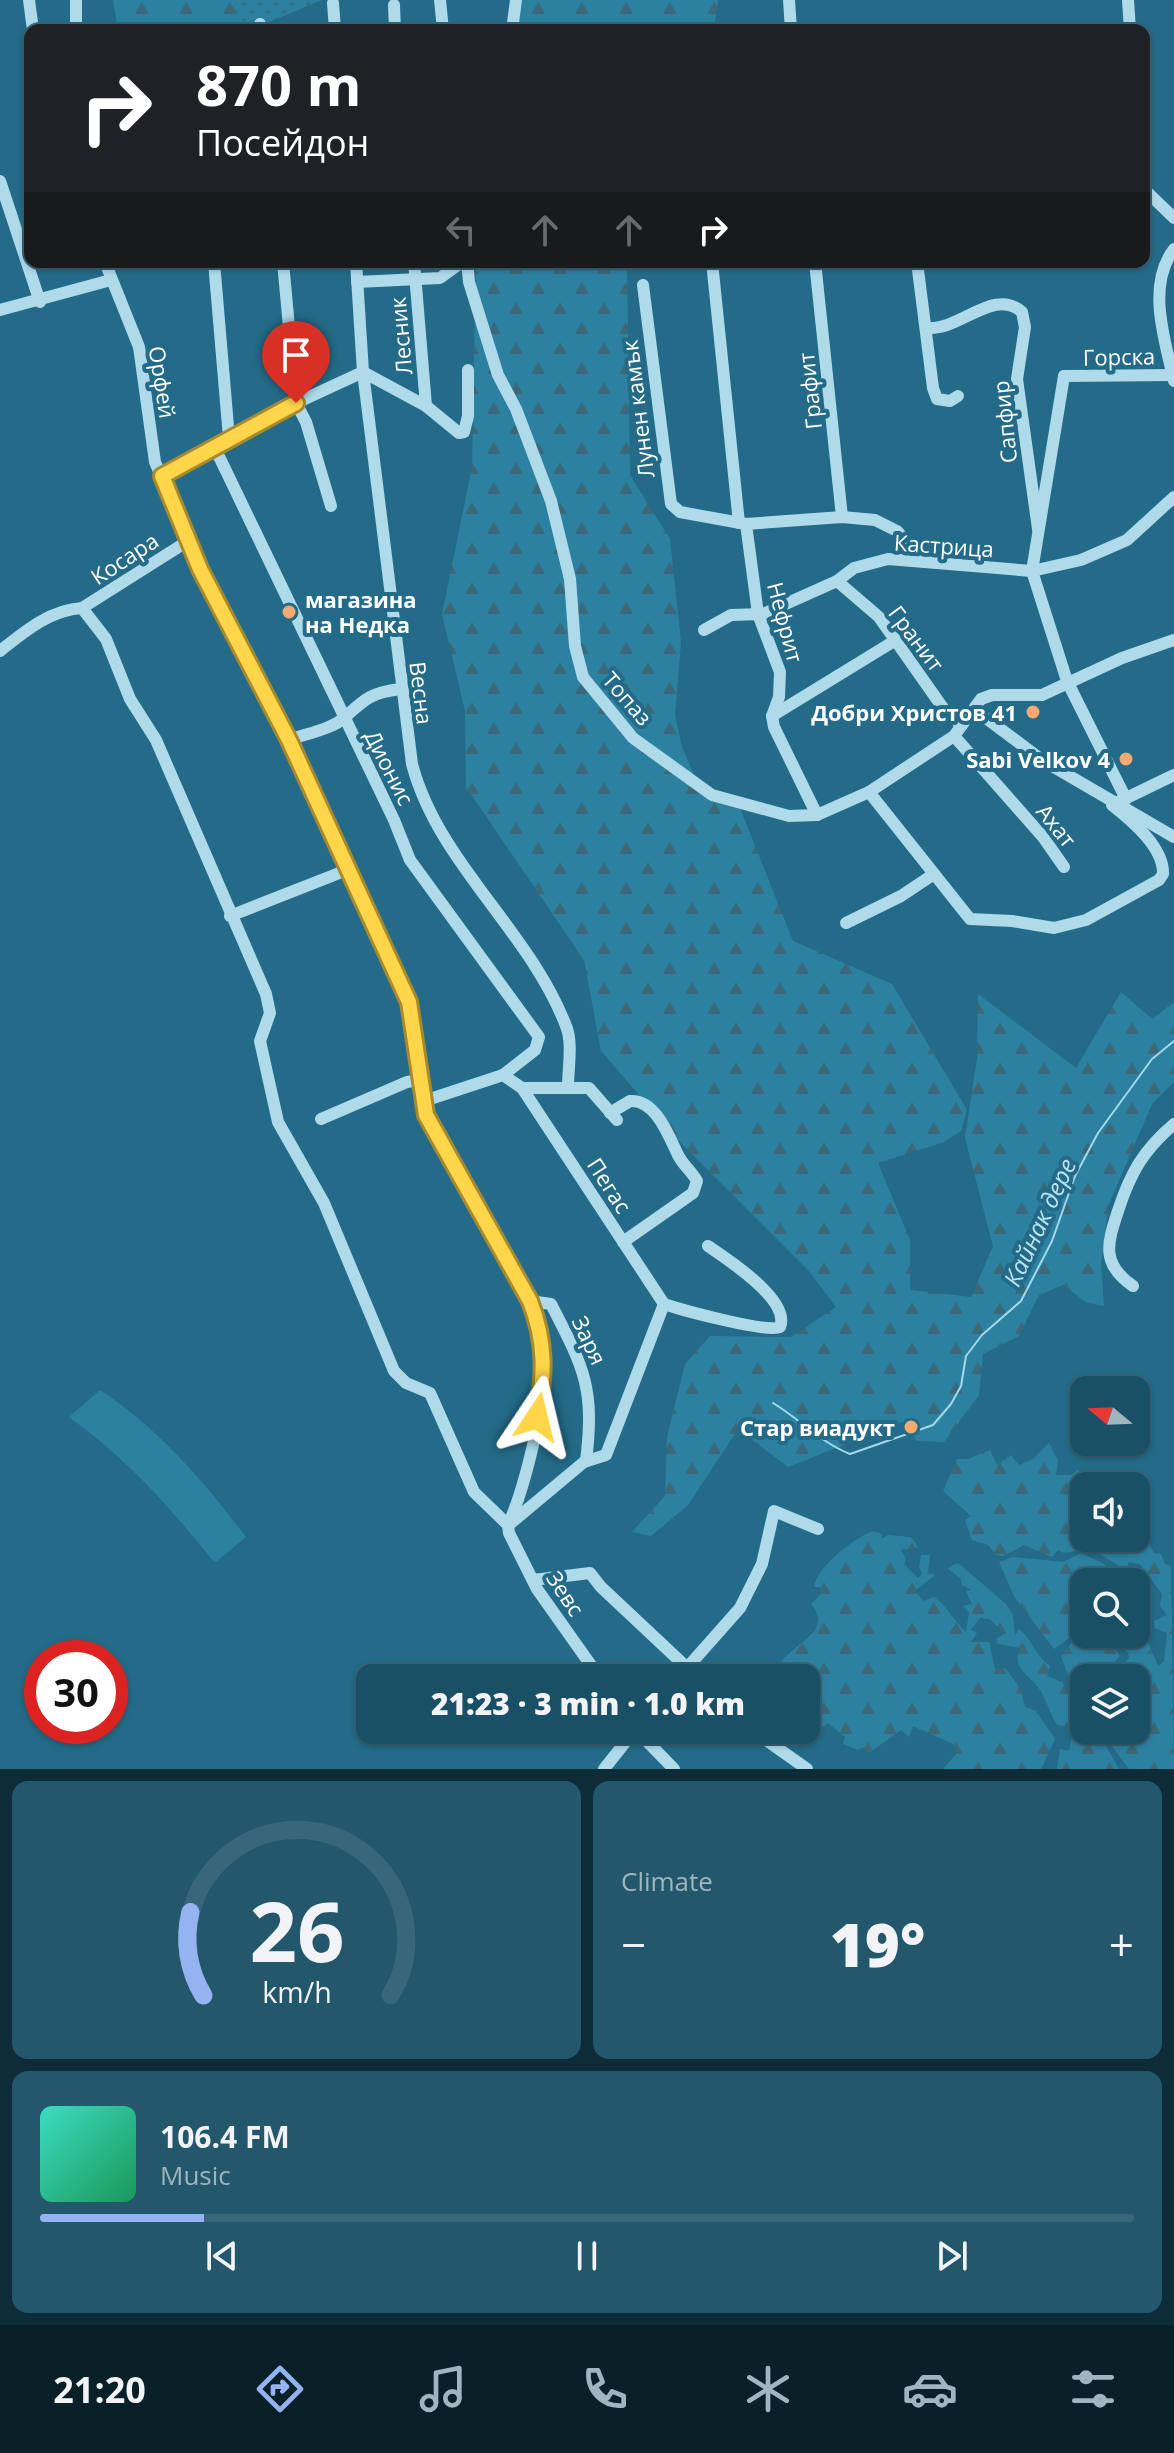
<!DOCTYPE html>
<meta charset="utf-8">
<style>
:root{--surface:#1a5066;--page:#23576c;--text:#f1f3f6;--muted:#9fb5bf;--line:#38677a;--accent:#95b2f1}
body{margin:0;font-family:"Open Sans",sans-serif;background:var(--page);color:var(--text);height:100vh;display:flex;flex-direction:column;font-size:30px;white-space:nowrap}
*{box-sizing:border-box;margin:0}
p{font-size:26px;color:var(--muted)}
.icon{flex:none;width:44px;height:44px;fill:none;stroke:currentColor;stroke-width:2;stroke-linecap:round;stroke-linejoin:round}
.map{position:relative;height:1769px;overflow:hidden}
.panel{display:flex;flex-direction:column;gap:12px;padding:12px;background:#0e2c38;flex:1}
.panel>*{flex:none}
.top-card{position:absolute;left:24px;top:24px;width:1126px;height:244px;border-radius:16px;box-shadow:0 2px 6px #0004,0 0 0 2px var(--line);background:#202124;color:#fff;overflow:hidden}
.needle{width:52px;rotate:289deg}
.tools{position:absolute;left:1070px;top:1376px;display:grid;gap:16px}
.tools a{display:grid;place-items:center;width:80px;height:80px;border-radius:16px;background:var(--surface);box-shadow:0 2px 6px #0004,0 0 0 2px var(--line);font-size:40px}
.speed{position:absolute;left:24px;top:1640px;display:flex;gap:16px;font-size:40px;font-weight:700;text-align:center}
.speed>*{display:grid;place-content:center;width:104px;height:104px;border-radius:50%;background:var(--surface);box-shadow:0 2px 6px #0004,0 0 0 2px var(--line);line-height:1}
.speed .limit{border:12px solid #d22;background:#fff;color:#111}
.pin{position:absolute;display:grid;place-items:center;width:68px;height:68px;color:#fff;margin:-82px -34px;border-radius:50% 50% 50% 0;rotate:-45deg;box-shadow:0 0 8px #0007}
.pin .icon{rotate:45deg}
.me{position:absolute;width:88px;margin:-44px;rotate:10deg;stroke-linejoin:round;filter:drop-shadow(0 0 6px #0008)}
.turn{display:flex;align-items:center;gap:28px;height:168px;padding:0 40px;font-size:36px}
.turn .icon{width:104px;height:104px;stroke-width:2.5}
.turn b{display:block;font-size:56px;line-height:68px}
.lanes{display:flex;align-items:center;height:76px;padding:0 40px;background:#0003;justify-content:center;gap:40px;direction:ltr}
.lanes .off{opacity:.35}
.big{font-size:60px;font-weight:800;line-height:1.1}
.panel .widget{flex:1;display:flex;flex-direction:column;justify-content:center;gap:12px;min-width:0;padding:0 28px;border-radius:16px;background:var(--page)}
.panel .dial{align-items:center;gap:0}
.dial svg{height:208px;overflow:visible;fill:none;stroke:var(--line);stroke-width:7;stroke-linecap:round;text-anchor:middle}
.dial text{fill:var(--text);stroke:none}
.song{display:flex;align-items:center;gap:24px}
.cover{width:96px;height:96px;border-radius:12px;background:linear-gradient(135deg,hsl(170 70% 55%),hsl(150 70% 35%))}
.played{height:8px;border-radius:4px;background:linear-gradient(90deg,var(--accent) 15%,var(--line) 15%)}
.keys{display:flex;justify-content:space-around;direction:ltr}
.heat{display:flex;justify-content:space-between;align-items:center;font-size:44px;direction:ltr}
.panel .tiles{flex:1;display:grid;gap:12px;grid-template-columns:1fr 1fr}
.widget:last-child{grid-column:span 2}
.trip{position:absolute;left:356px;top:1664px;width:464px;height:80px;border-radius:16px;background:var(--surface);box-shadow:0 2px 6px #0004,0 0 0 2px var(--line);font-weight:800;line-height:80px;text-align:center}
.dock{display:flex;height:128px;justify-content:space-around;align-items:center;background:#0a2029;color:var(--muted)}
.dock .icon{width:56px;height:56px}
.dock .on{color:var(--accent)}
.dock b{font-size:36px;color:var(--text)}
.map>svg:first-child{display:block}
.grass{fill:url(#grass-dots)}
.forest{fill:url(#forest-firs)}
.green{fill:#2d81a0}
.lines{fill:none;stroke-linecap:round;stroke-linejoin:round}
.stream{stroke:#a2d8eb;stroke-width:2}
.minor{stroke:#aedaea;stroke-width:12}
.route-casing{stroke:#a68a30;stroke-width:20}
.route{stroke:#ffd54a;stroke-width:14}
.poi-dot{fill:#f5aa71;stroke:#236b88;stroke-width:3}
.labels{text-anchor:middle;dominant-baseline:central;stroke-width:8;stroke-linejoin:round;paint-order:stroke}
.street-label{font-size:22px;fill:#fff;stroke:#236b88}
.poi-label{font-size:22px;font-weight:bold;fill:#fff;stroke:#236b88;text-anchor:end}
.water-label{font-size:24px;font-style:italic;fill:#bae3f1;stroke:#236b88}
</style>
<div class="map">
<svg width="1174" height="1769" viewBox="0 0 1174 1769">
<defs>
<pattern id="grass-dots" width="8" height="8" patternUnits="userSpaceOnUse" patternTransform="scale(2)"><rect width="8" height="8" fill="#2d81a0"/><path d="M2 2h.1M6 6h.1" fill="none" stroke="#3b697a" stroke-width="1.8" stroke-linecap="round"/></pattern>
<pattern id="forest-firs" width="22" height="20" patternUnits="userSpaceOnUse" patternTransform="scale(2)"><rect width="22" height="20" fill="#2d81a0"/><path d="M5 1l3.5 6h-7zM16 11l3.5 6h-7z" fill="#3b697a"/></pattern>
</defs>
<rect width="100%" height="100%" fill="#236b88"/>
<path class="grass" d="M236 0H322L250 30H233Z"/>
<g class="forest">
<path d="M113 0H236L233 30H118Z"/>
<path d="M516 0H718L714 30H512Z"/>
<path d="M476 262H627L630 475 670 539 681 642 675 715 682 747 699 787 740 808 793 941 892 984 967 1110 961 1131 944 1142 878 1163 910 1240V1290L971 1297 993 1246 965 1138 977 1058 978 994 1076 1068 1121 992 1152 1019 1174 1002V1082L1152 1104 1109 1204 1101 1264 1104 1306 1086 1302 1063 1285 1039 1295 1019 1336 983 1354 979 1395 944 1442 917 1441 902 1422 788 1467 738 1429 688 1505 651 1536 632 1532 665 1496 667 1437 685 1364 710 1336 791 1337 836 1307 808 1270 681 1143 601 1051 584 960 466 787 465 711 442 614 472 467Z"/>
<path d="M1049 1443 1058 1461 1056 1475H1071L1078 1470 1093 1481 1091 1486H1084V1538H1098L1093 1541 1094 1548 1064 1553 1058 1550 1052 1557 1024 1545 1003 1556 996 1555 988 1545 972 1540 965 1520 971 1516 943 1491 957 1459H968L990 1450 997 1465 1011 1455 1019 1465 1033 1459Z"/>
<path d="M873 1531 882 1534V1539L888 1535 911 1537 918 1547 907 1550 903 1548 901 1551 906 1558 904 1564 918 1578 922 1574 919 1567 921 1555H930L928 1572 935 1575 915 1591 924 1601 934 1597C947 1606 953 1620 966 1632L969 1613 963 1606 972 1604 966 1591 972 1590 962 1585 961 1579 947 1568 958 1563 1006 1604 1013 1616 1015 1636 1019 1629C1033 1640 1036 1657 1050 1666L1047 1676 1062 1682 1070 1698 1068 1708H1077V1714L1065 1726 1057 1725C1050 1714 1047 1701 1040 1690 1031 1676 1009 1667 1021 1648L998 1644 996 1639 1005 1633 989 1619 980 1618 971 1630 977 1633 971 1642H989L995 1669 1005 1668 1020 1688 1025 1707 1036 1711 1055 1739 1041 1769H943L957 1753 953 1744 913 1726 909 1737 901 1730 869 1753 863 1747 858 1750 843 1744 845 1737 828 1723 812 1736 804 1730 806 1678H789L778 1667C789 1644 836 1633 811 1604L821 1594 820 1587H814C817 1566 857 1536 873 1531Z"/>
<path d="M1107 1538 1147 1540 1154 1553 1161 1554 1165 1564 1171 1566 1174 1769H1129L1100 1730H1136V1678H1111L1129 1658 1128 1652 1102 1634H1136V1609L1144 1614 1140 1623 1146 1626 1144 1632 1158 1666 1164 1662 1167 1633 1155 1628 1154 1621 1167 1615 1160 1606 1162 1594 1140 1564 1129 1562 1126 1570 1098 1553 1100 1547 1110 1551Z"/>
<path d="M1081 1553 1104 1564 1122 1582H1084V1627L1054 1649 1014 1596 999 1562 1013 1557 1063 1562Z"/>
<path d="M1086 1634 1115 1649 1120 1656 1102 1678H1084V1691L1068 1675 1061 1656 1074 1640Z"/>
<path d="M1084 1721V1730H1097L1119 1769H1057L1060 1749 1069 1751 1074 1726Z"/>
</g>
<path class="green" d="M100 1390C159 1429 203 1480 246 1537L217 1561 214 1562C170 1507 126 1458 69 1417Z"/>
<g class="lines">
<path class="stream" d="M773 1403C801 1420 820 1442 850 1454L933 1425 951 1404 961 1386 966 1356 982 1335 1021 1301 1052 1241 1075 1176 1098 1133 1152 1059 1174 1041"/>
<g class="minor">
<path d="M29 0 33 30"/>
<path d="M76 0V30"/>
<path d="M440 0 443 30"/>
<path d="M789 0 791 30"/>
<path d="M1128 0 1130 30"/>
<path d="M333 3 335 30"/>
<path d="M394 5 395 30"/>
<path d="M260 24 261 30"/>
<path d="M512 30 516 0"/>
<path d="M0 181 40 302"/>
<path d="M1144 189 1174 218"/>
<path d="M105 262 139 347 155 462 200 569 289 740 409 1002 426 1115 530 1301C538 1321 544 1339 545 1361 547 1398 524 1491 508 1525"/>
<path d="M214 262 229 438"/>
<path d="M283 262 296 403 306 422 331 506"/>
<path d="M356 262 363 372 412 764C438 863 530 931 566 1026 573 1042 568 1069 568 1086"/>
<path d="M414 262 426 406"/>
<path d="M467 262 469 282 498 375 516 409 551 501 570 579 575 646 583 677 633 738 712 795 789 816 817 815 869 792 954 736 981 699 992 695H1042L1122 658 1174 640"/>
<path d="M712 262 739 523"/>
<path d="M815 262 842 517"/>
<path d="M917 262 933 388 937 399 950 401 958 396"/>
<path d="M357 282 440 278 462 262"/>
<path d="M643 285 671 504 680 512 746 524 842 517 875 520 897 531 925 562"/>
<path d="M0 310 111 280"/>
<path d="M928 328C961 330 994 287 1022 312L1025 327 1017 379 1038 529"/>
<path d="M1174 381C1165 340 1146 286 1174 249"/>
<path d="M214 446 394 820 410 860 539 1037 535 1050 503 1075"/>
<path d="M162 476 296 403 363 372 426 406 459 433 464 432 468 416V370"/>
<path d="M746 524 758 614 780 672 779 697 772 716 774 727 817 815"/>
<path d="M837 581 879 617 943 708 960 724"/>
<path d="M82 608 106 639 130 699 156 740 266 994 270 1013 260 1041 278 1122 324 1203 394 1371 406 1383 430 1393 474 1492 508 1525"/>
<path d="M704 630 731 615 763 614 837 581 854 568 888 559 1032 571 1081 560 1127 540 1174 497"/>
<path d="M0 651C25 631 50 610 82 608L188 541"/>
<path d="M975 710 1042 760 1174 837"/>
<path d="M772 716 896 640"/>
<path d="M954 736 1043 837 1064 867"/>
<path d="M289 740C305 734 332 729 344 718 365 699 370 693 400 689"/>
<path d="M869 792 970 919 1012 921 1054 928 1086 920 1159 880 1163 874C1164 847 1131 820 1112 805L1174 775"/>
<path d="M1126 799 1067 681 1032 571 1064 376 1174 375"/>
<path d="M230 916 347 870"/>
<path d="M846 923 901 896 934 874"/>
<path d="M522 1088 664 1304"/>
<path d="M424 1101 503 1075 522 1088H589L617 1120"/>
<path d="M610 1113 630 1101C656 1099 669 1137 678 1155 683 1165 692 1172 697 1181L693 1193 623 1242"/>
<path d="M321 1119 407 1082 422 1080"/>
<path d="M1133 1286C1101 1264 1107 1244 1118 1211 1130 1174 1143 1150 1174 1124"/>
<path d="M530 1301 551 1304C584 1368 595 1388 586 1461"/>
<path d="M664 1304C682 1310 766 1333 780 1327 791 1300 727 1259 708 1246"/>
<path d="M511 1523 584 1462 606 1455 664 1304"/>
<path d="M508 1525 509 1533 537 1589 600 1678"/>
<path d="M533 1580 590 1573 601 1587 698 1678"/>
<path d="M678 1678 740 1608 762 1564 774 1511 818 1529"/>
<path d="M636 1730 674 1769"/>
<path d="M752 1730 807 1769"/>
<path d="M604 1769 635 1730"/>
</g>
</g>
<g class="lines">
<defs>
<path id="route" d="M296 403 162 476 200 569 289 740 409 1002 426 1115 530 1301C546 1342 545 1375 537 1417"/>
</defs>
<use href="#route" class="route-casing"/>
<use href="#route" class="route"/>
</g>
<g class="poi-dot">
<circle cx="289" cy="612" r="8"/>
<circle cx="1033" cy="712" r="8"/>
<circle cx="1126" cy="759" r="8"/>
<circle cx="911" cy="1427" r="8"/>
</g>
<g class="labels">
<g class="street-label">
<text transform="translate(400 336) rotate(-95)">Лесник</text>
<text transform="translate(1119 356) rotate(-1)">Горска</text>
<text transform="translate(163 382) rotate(81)">Орфей</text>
<text transform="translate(809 391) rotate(-96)">Графит</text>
<text transform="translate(637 409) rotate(-97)">Лунен камък</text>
<text transform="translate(1004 422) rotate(-96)">Сапфир</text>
<text transform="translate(944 545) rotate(4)">Кастрица</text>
<text transform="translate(124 558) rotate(-33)">Косара</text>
<text transform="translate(786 622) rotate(75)">Нефрит</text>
<text transform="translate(917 638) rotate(53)">Гранит</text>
<text transform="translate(422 693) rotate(83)">Весна</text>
<text transform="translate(628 698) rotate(49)">Топаз</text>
<text transform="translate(390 767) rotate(63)">Дионис</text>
<text transform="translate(1057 825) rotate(51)">Ахат</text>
<text transform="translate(610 1185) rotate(57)">Пегас</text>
<text transform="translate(590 1340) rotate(65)">Заря</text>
<text transform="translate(566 1593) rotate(57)">Зевс</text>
</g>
<g class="poi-label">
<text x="305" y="599" text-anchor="start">магазина<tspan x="305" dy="25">на Недка</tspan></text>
<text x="1017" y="712">Добри Христов 41</text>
<text x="1110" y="759">Sabi Velkov 4</text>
<text x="895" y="1427">Стар виадукт</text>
</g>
<g class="water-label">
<text transform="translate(1039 1222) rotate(-65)">Кайнак дере</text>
</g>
</g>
</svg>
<div class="tools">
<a><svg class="needle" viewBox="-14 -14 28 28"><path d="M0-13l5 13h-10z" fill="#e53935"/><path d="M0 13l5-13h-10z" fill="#9fb5bf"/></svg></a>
<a><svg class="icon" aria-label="sound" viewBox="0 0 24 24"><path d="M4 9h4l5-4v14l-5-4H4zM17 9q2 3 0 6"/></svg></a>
<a><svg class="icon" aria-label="search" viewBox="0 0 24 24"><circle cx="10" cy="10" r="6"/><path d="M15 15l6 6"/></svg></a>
<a><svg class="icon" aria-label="layers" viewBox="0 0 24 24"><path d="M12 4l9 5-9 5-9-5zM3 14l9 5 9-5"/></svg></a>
</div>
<div class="speed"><div class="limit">30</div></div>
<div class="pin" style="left:296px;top:403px;background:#d93025"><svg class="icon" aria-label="arrive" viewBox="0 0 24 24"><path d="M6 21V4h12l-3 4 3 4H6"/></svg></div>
<svg class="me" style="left:537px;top:1417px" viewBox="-20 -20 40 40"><path d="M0-17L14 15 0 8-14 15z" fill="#ffd54a" stroke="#fff" stroke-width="4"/></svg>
<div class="trip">21:23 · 3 min · 1.0 km</div>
<div class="top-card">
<div class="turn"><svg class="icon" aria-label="right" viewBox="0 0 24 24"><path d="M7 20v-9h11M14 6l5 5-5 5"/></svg><div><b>870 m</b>Посейдон</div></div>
<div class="lanes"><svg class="icon off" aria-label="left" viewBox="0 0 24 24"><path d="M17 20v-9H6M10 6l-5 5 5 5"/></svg><svg class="icon off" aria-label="ahead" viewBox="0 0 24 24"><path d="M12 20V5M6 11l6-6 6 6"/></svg><svg class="icon off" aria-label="ahead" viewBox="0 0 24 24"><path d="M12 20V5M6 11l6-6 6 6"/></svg><svg class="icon" aria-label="right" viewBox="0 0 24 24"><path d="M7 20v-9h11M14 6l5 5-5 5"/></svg></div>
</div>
</div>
<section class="panel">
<div class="tiles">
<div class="widget dial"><svg viewBox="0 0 100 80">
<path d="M14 69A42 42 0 1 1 86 69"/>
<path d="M14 69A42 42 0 0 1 9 37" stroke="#95b2f1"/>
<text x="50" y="56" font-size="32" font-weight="700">26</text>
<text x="50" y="72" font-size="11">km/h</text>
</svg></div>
<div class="widget"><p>Climate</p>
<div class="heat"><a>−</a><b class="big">19°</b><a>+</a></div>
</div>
<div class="widget">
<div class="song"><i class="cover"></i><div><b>106.4 FM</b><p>Music</p></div></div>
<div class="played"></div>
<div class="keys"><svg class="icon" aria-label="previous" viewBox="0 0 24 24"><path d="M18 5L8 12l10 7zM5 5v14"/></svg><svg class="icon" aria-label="pause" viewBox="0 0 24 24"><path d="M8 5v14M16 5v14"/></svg><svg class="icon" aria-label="next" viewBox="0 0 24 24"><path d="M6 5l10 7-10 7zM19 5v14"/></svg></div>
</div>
</div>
</section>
<nav class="dock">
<b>21:20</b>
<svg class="icon on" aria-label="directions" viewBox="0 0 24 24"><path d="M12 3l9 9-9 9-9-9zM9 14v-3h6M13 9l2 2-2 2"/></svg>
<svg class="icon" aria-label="music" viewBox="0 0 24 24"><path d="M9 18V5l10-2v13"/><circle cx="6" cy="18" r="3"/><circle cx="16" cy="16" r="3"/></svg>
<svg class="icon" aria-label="phone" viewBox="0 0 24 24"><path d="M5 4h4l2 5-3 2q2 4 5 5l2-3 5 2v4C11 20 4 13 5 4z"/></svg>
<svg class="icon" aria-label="climate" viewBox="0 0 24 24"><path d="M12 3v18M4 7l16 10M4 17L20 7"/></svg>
<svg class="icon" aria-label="car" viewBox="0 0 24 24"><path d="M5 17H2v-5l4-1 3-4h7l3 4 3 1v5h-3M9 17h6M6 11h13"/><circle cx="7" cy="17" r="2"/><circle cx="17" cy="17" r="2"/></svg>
<svg class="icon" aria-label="filters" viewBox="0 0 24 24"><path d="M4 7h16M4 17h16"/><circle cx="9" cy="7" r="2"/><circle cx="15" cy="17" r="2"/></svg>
</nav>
